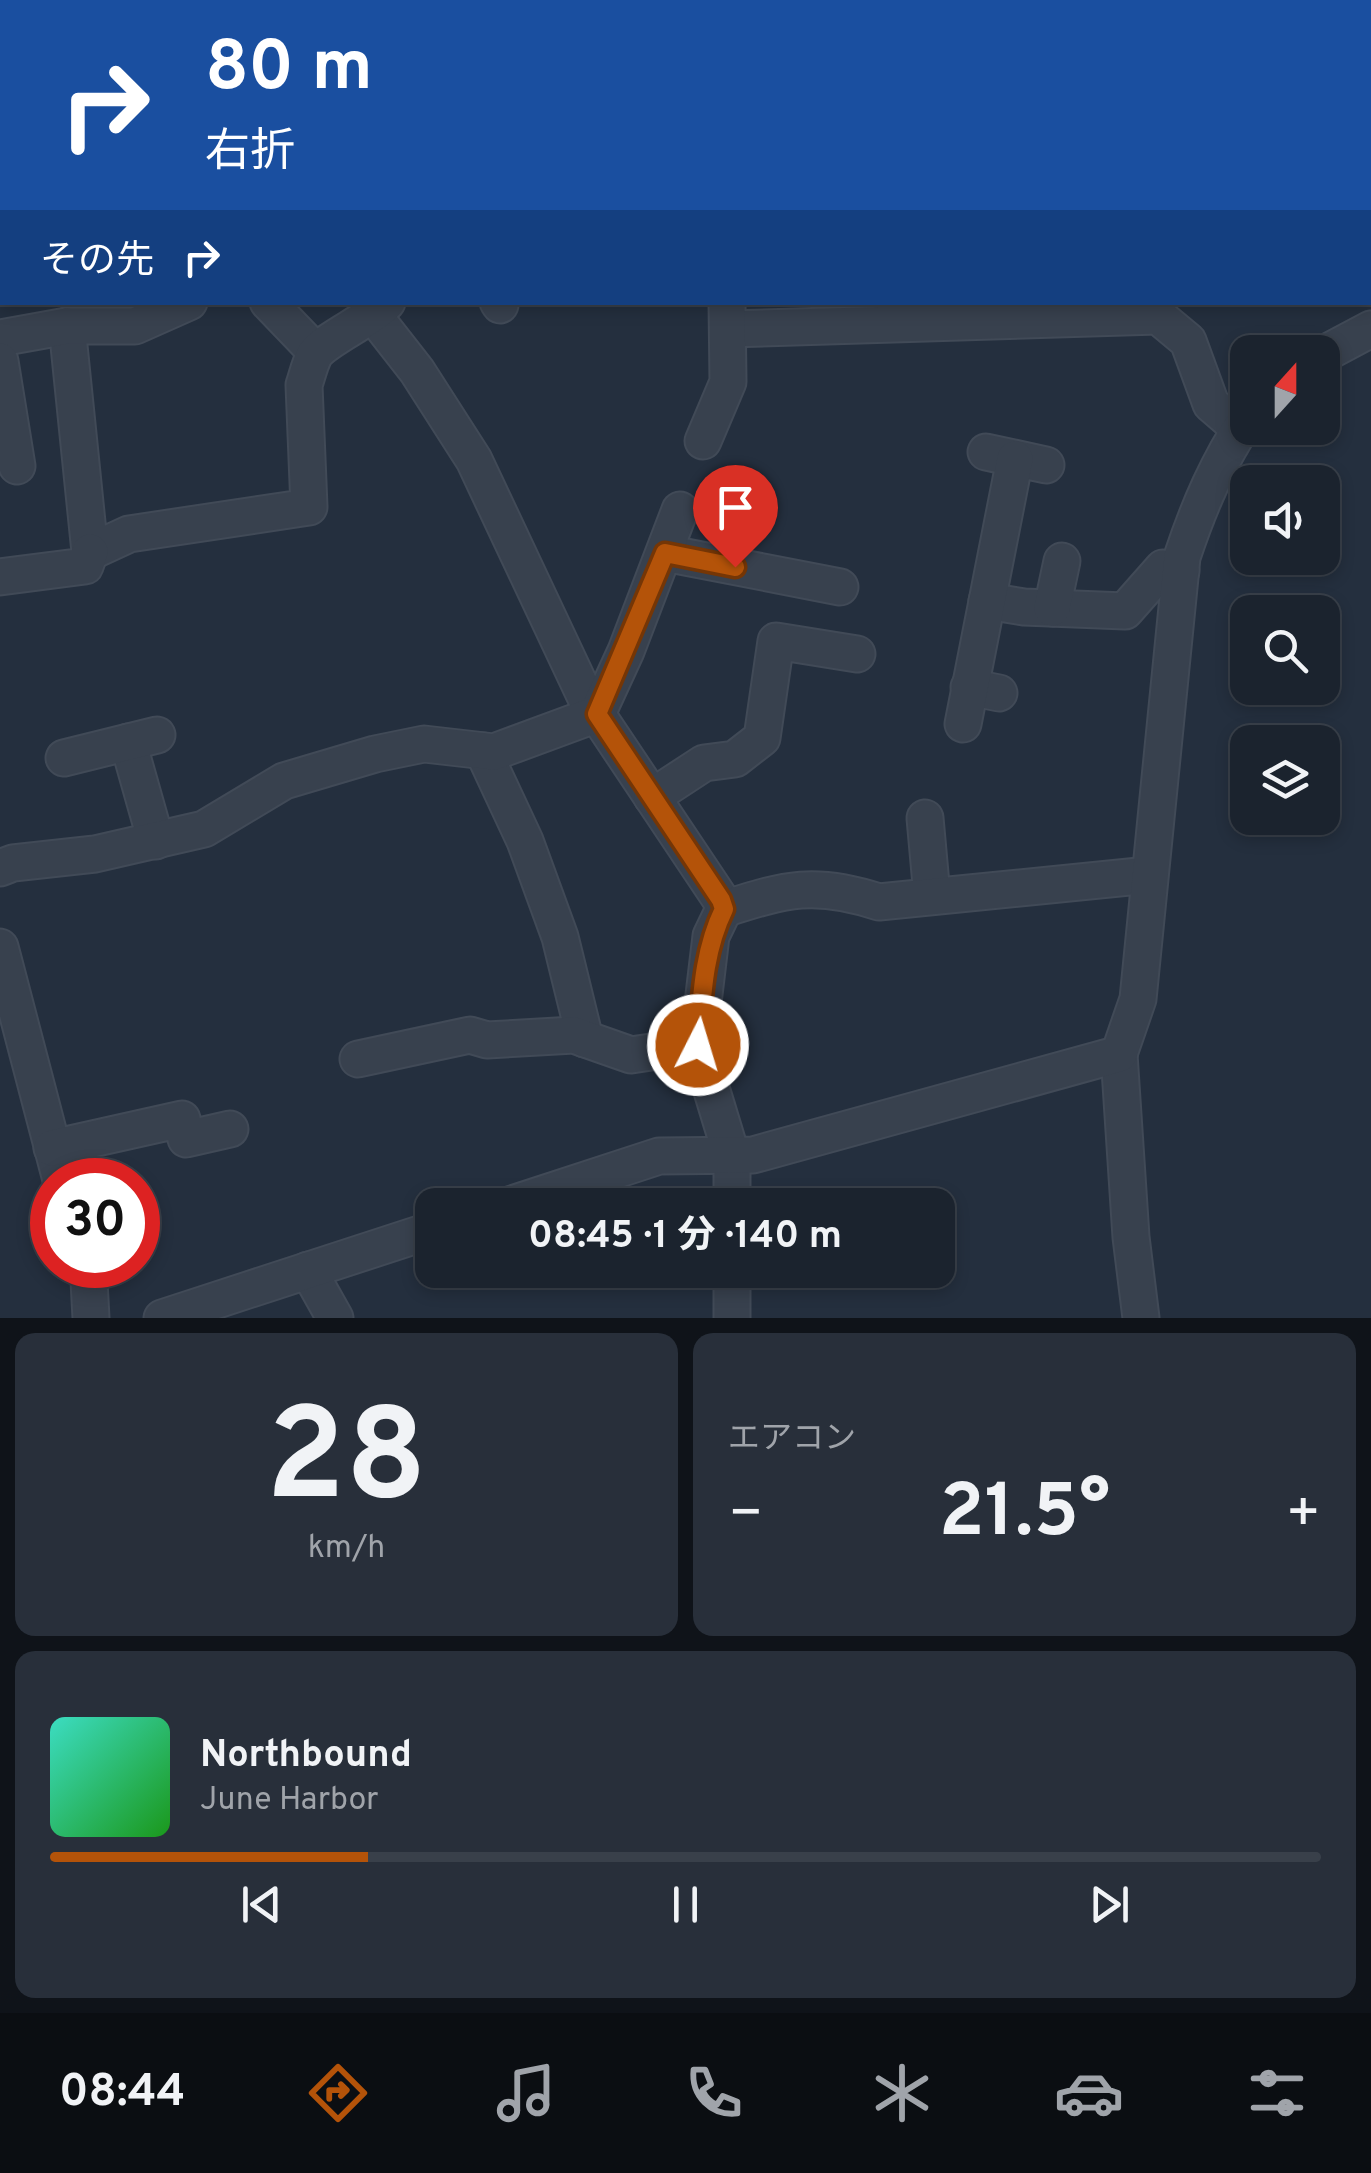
<!DOCTYPE html>
<html lang="ja">
<meta charset="utf-8">
<style>
:root{--surface:#1b232e;--page:#282f3a;--text:#f1f3f6;--muted:#a0a4aa;--line:#39404a;--accent:#b45309}
body{margin:0;font-family:Overpass,"Noto Sans JP",sans-serif;background:var(--page);color:var(--text);height:100vh;display:flex;flex-direction:column;font-size:38px;white-space:nowrap}
*{box-sizing:border-box;margin:0}
p{font-size:32px;color:var(--muted)}
.icon{flex:none;width:55px;height:55px;fill:none;stroke:currentColor;stroke-width:2;stroke-linecap:round;stroke-linejoin:round}
.map{position:relative;height:1318px;overflow:hidden}
.sheet{display:flex;flex-direction:column;gap:15px;padding:15px;background:#0f1319;flex:1}
.sheet>*{flex:none}
.guide{position:absolute;left:0px;top:0px;width:1372px;height:305px;box-shadow:0 5px 15px #0003,0 0 0 2px var(--line);background:#1a4fa0;color:#fff;overflow:hidden}
.needle{width:65px;rotate:21deg}
.buttons{position:absolute;left:1230px;top:335px;display:grid;gap:20px}
.buttons a{display:grid;place-items:center;width:110px;height:110px;border-radius:20px;background:var(--surface);box-shadow:0 5px 15px #0003,0 0 0 2px var(--line);font-size:50px}
.speed{position:absolute;left:30px;top:1158px;display:flex;gap:20px;font-size:50px;font-weight:700;text-align:center}
.speed>*{display:grid;place-content:center;width:130px;height:130px;border-radius:50%;background:var(--surface);box-shadow:0 5px 15px #0003,0 0 0 2px var(--line);line-height:1}
.speed .limit{border:15px solid #d22;background:#fff;color:#111}
.pin{position:absolute;display:grid;place-items:center;width:85px;height:85px;color:#fff;margin:-102px -42px;border-radius:50% 50% 50% 0;rotate:-45deg;box-shadow:0 0 10px #0007}
.pin .icon{rotate:45deg}
.me{position:absolute;width:110px;margin:-55px;rotate:5deg;stroke-linejoin:round;filter:drop-shadow(0 0 8px #0008)}
.turn{display:flex;align-items:center;gap:35px;height:210px;padding:0 40px;font-size:45px}
.turn .icon{width:130px;height:130px;stroke-width:2.5}
.turn b{display:block;font-size:70px;line-height:85px}
.then{display:flex;align-items:center;height:95px;padding:0 40px;background:#0003;gap:20px;font-size:38px}
.big{font-size:75px;font-weight:700;line-height:1.1}
.sheet .tile{flex:1;display:flex;flex-direction:column;justify-content:center;gap:15px;min-width:0;padding:0 35px;border-radius:20px;background:var(--page)}
.sheet .dial{align-items:center;gap:0}
.dial b{font-size:130px;line-height:1}
.song{display:flex;align-items:center;gap:30px}
.cover{width:120px;height:120px;border-radius:15px;background:linear-gradient(135deg,hsl(170 70% 55%),hsl(120 70% 35%))}
.played{height:10px;border-radius:5px;background:linear-gradient(90deg,var(--accent) 25%,var(--line) 25%)}
.keys{display:flex;justify-content:space-around;direction:ltr}
.heat{display:flex;justify-content:space-between;align-items:center;font-size:55px;direction:ltr}
.sheet .tiles{flex:1;display:grid;gap:15px;grid-template-columns:1fr 1fr}
.tile:last-child{grid-column:span 2}
.trip{position:absolute;left:415px;top:1188px;width:540px;height:100px;border-radius:20px;background:var(--surface);box-shadow:0 5px 15px #0003,0 0 0 2px var(--line);font-weight:700;line-height:100px;text-align:center}
.dock{display:flex;height:160px;justify-content:space-around;align-items:center;background:#0b0e12;color:var(--muted)}
.dock .icon{width:70px;height:70px}
.dock .on{color:var(--accent)}
.dock b{font-size:45px;color:var(--text)}
.map>svg:first-child{display:block}
.lines{fill:none;stroke-linecap:round;stroke-linejoin:round}
.minor-casing{stroke:#414a57;stroke-width:39}
.minor{stroke:#38414e;stroke-width:35}
.route-casing{stroke:#753606;stroke-width:25}
.route{stroke:#b45309;stroke-width:18}
</style>
<div class="map">
<svg width="1371" height="1318" viewBox="0 0 1371 1318">
<rect width="100%" height="100%" fill="#242f3e"/>
<g class="lines">
<defs>
<g id="minor">
<path d="M172 0 173 2"/>
<path d="M446 0 448 2"/>
<path d="M1044 0 1053 2"/>
<path d="M1206 0 1208 2"/>
<path d="M1271 0 1272 2"/>
<path d="M758 2 763 0"/>
<path d="M1114 2 1121 0"/>
<path d="M1370 175 1371 177"/>
<path d="M268 302 316 352"/>
<path d="M498 302 500 305"/>
<path d="M374 316 417 371 474 460 586 698 721 900 724 909 711 936 698 1045 732 1157V1205"/>
<path d="M67 326 90 552 129 534 309 507 304 385C307 376 310 363 315 354 326 339 370 320 387 302"/>
<path d="M728 329 1158 316 1188 341 1211 404 1240 429"/>
<path d="M0 338 67 326H135L189 302"/>
<path d="M1322 355 1371 329"/>
<path d="M0 361 17 466"/>
<path d="M703 441 728 382 727 302"/>
<path d="M986 452 1046 465"/>
<path d="M665 553 840 587"/>
<path d="M0 577 85 566 90 552"/>
<path d="M987 601 1024 607 1125 611 1163 568 1181 571"/>
<path d="M1052 608 1062 561"/>
<path d="M969 687 999 693"/>
<path d="M963 724 1015 459"/>
<path d="M128 742 156 841"/>
<path d="M483 751 525 841 560 937 585 1039"/>
<path d="M64 758 157 735"/>
<path d="M652 797 704 763 735 759 762 738 776 641 857 654"/>
<path d="M925 818 932 896"/>
<path d="M0 868 13 863 95 854 204 829 284 781 375 754 424 744 494 752 597 714 626 651 680 510"/>
<path d="M724 909C786 889 815 881 879 902L1149 875"/>
<path d="M0 947 61 1180"/>
<path d="M1119 1054 1131 1237 1141 1318"/>
<path d="M358 1059 470 1035 487 1040 574 1035 631 1055 698 1045"/>
<path d="M52 1148 182 1119 186 1139 230 1129"/>
<path d="M509 1205 659 1156 753 1155 1119 1054 1138 999 1182 557C1199 506 1218 462 1248 417"/>
<path d="M84 1265 89 1281 91 1318"/>
<path d="M308 1270 335 1318"/>
<path d="M162 1318 432 1230"/>
<path d="M732 1318V1270"/>
</g>
</defs>
<use href="#minor" class="minor-casing"/>
<use href="#minor" class="minor"/>
</g>
<g class="lines">
<defs>
<path id="route" d="M698 1045C702 998 703 952 724 909L721 900 597 714 665 553 735 567"/>
</defs>
<use href="#route" class="route-casing"/>
<use href="#route" class="route"/>
</g>
</svg>
<div class="buttons">
<a><svg class="needle" viewBox="-14 -14 28 28"><path d="M0-13l5 13h-10z" fill="#e53935"/><path d="M0 13l5-13h-10z" fill="#a0a4aa"/></svg></a>
<a><svg class="icon" aria-label="sound" viewBox="0 0 24 24"><path d="M4 9h4l5-4v14l-5-4H4zM17 9q2 3 0 6"/></svg></a>
<a><svg class="icon" aria-label="search" viewBox="0 0 24 24"><circle cx="10" cy="10" r="6"/><path d="M15 15l6 6"/></svg></a>
<a><svg class="icon" aria-label="layers" viewBox="0 0 24 24"><path d="M12 4l9 5-9 5-9-5zM3 14l9 5 9-5"/></svg></a>
</div>
<div class="speed"><div class="limit">30</div></div>
<div class="pin" style="left:735px;top:567px;background:#d93025"><svg class="icon" aria-label="arrive" viewBox="0 0 24 24"><path d="M6 21V4h12l-3 4 3 4H6"/></svg></div>
<svg class="me" style="left:698px;top:1045px" viewBox="-20 -20 40 40"><circle r="17" fill="#b45309" stroke="#fff" stroke-width="3"/><path d="M0-11L8 9 0 5-8 9z" fill="#fff"/></svg>
<div class="trip">08:45 · 1 分 · 140 m</div>
<div class="guide">
<div class="turn"><svg class="icon" aria-label="right" viewBox="0 0 24 24"><path d="M7 20v-9h11M14 6l5 5-5 5"/></svg><div><b>80 m</b>右折</div></div>
<div class="then">その先<svg class="icon" aria-label="right" viewBox="0 0 24 24"><path d="M7 20v-9h11M14 6l5 5-5 5"/></svg></div>
</div>
</div>
<section class="sheet">
<div class="tiles">
<div class="tile dial"><b>28</b><p>km/h</p></div>
<div class="tile"><p>エアコン</p>
<div class="heat"><a>−</a><b class="big">21.5°</b><a>+</a></div>
</div>
<div class="tile">
<div class="song"><i class="cover"></i><div><b>Northbound</b><p>June Harbor</p></div></div>
<div class="played"></div>
<div class="keys"><svg class="icon" aria-label="previous" viewBox="0 0 24 24"><path d="M18 5L8 12l10 7zM5 5v14"/></svg><svg class="icon" aria-label="pause" viewBox="0 0 24 24"><path d="M8 5v14M16 5v14"/></svg><svg class="icon" aria-label="next" viewBox="0 0 24 24"><path d="M6 5l10 7-10 7zM19 5v14"/></svg></div>
</div>
</div>
</section>
<nav class="dock">
<b>08:44</b>
<svg class="icon on" aria-label="directions" viewBox="0 0 24 24"><path d="M12 3l9 9-9 9-9-9zM9 14v-3h6M13 9l2 2-2 2"/></svg>
<svg class="icon" aria-label="music" viewBox="0 0 24 24"><path d="M9 18V5l10-2v13"/><circle cx="6" cy="18" r="3"/><circle cx="16" cy="16" r="3"/></svg>
<svg class="icon" aria-label="phone" viewBox="0 0 24 24"><path d="M5 4h4l2 5-3 2q2 4 5 5l2-3 5 2v4C11 20 4 13 5 4z"/></svg>
<svg class="icon" aria-label="climate" viewBox="0 0 24 24"><path d="M12 3v18M4 7l16 10M4 17L20 7"/></svg>
<svg class="icon" aria-label="car" viewBox="0 0 24 24"><path d="M5 17H2v-5l4-1 3-4h7l3 4 3 1v5h-3M9 17h6M6 11h13"/><circle cx="7" cy="17" r="2"/><circle cx="17" cy="17" r="2"/></svg>
<svg class="icon" aria-label="filters" viewBox="0 0 24 24"><path d="M4 7h16M4 17h16"/><circle cx="9" cy="7" r="2"/><circle cx="15" cy="17" r="2"/></svg>
</nav>
